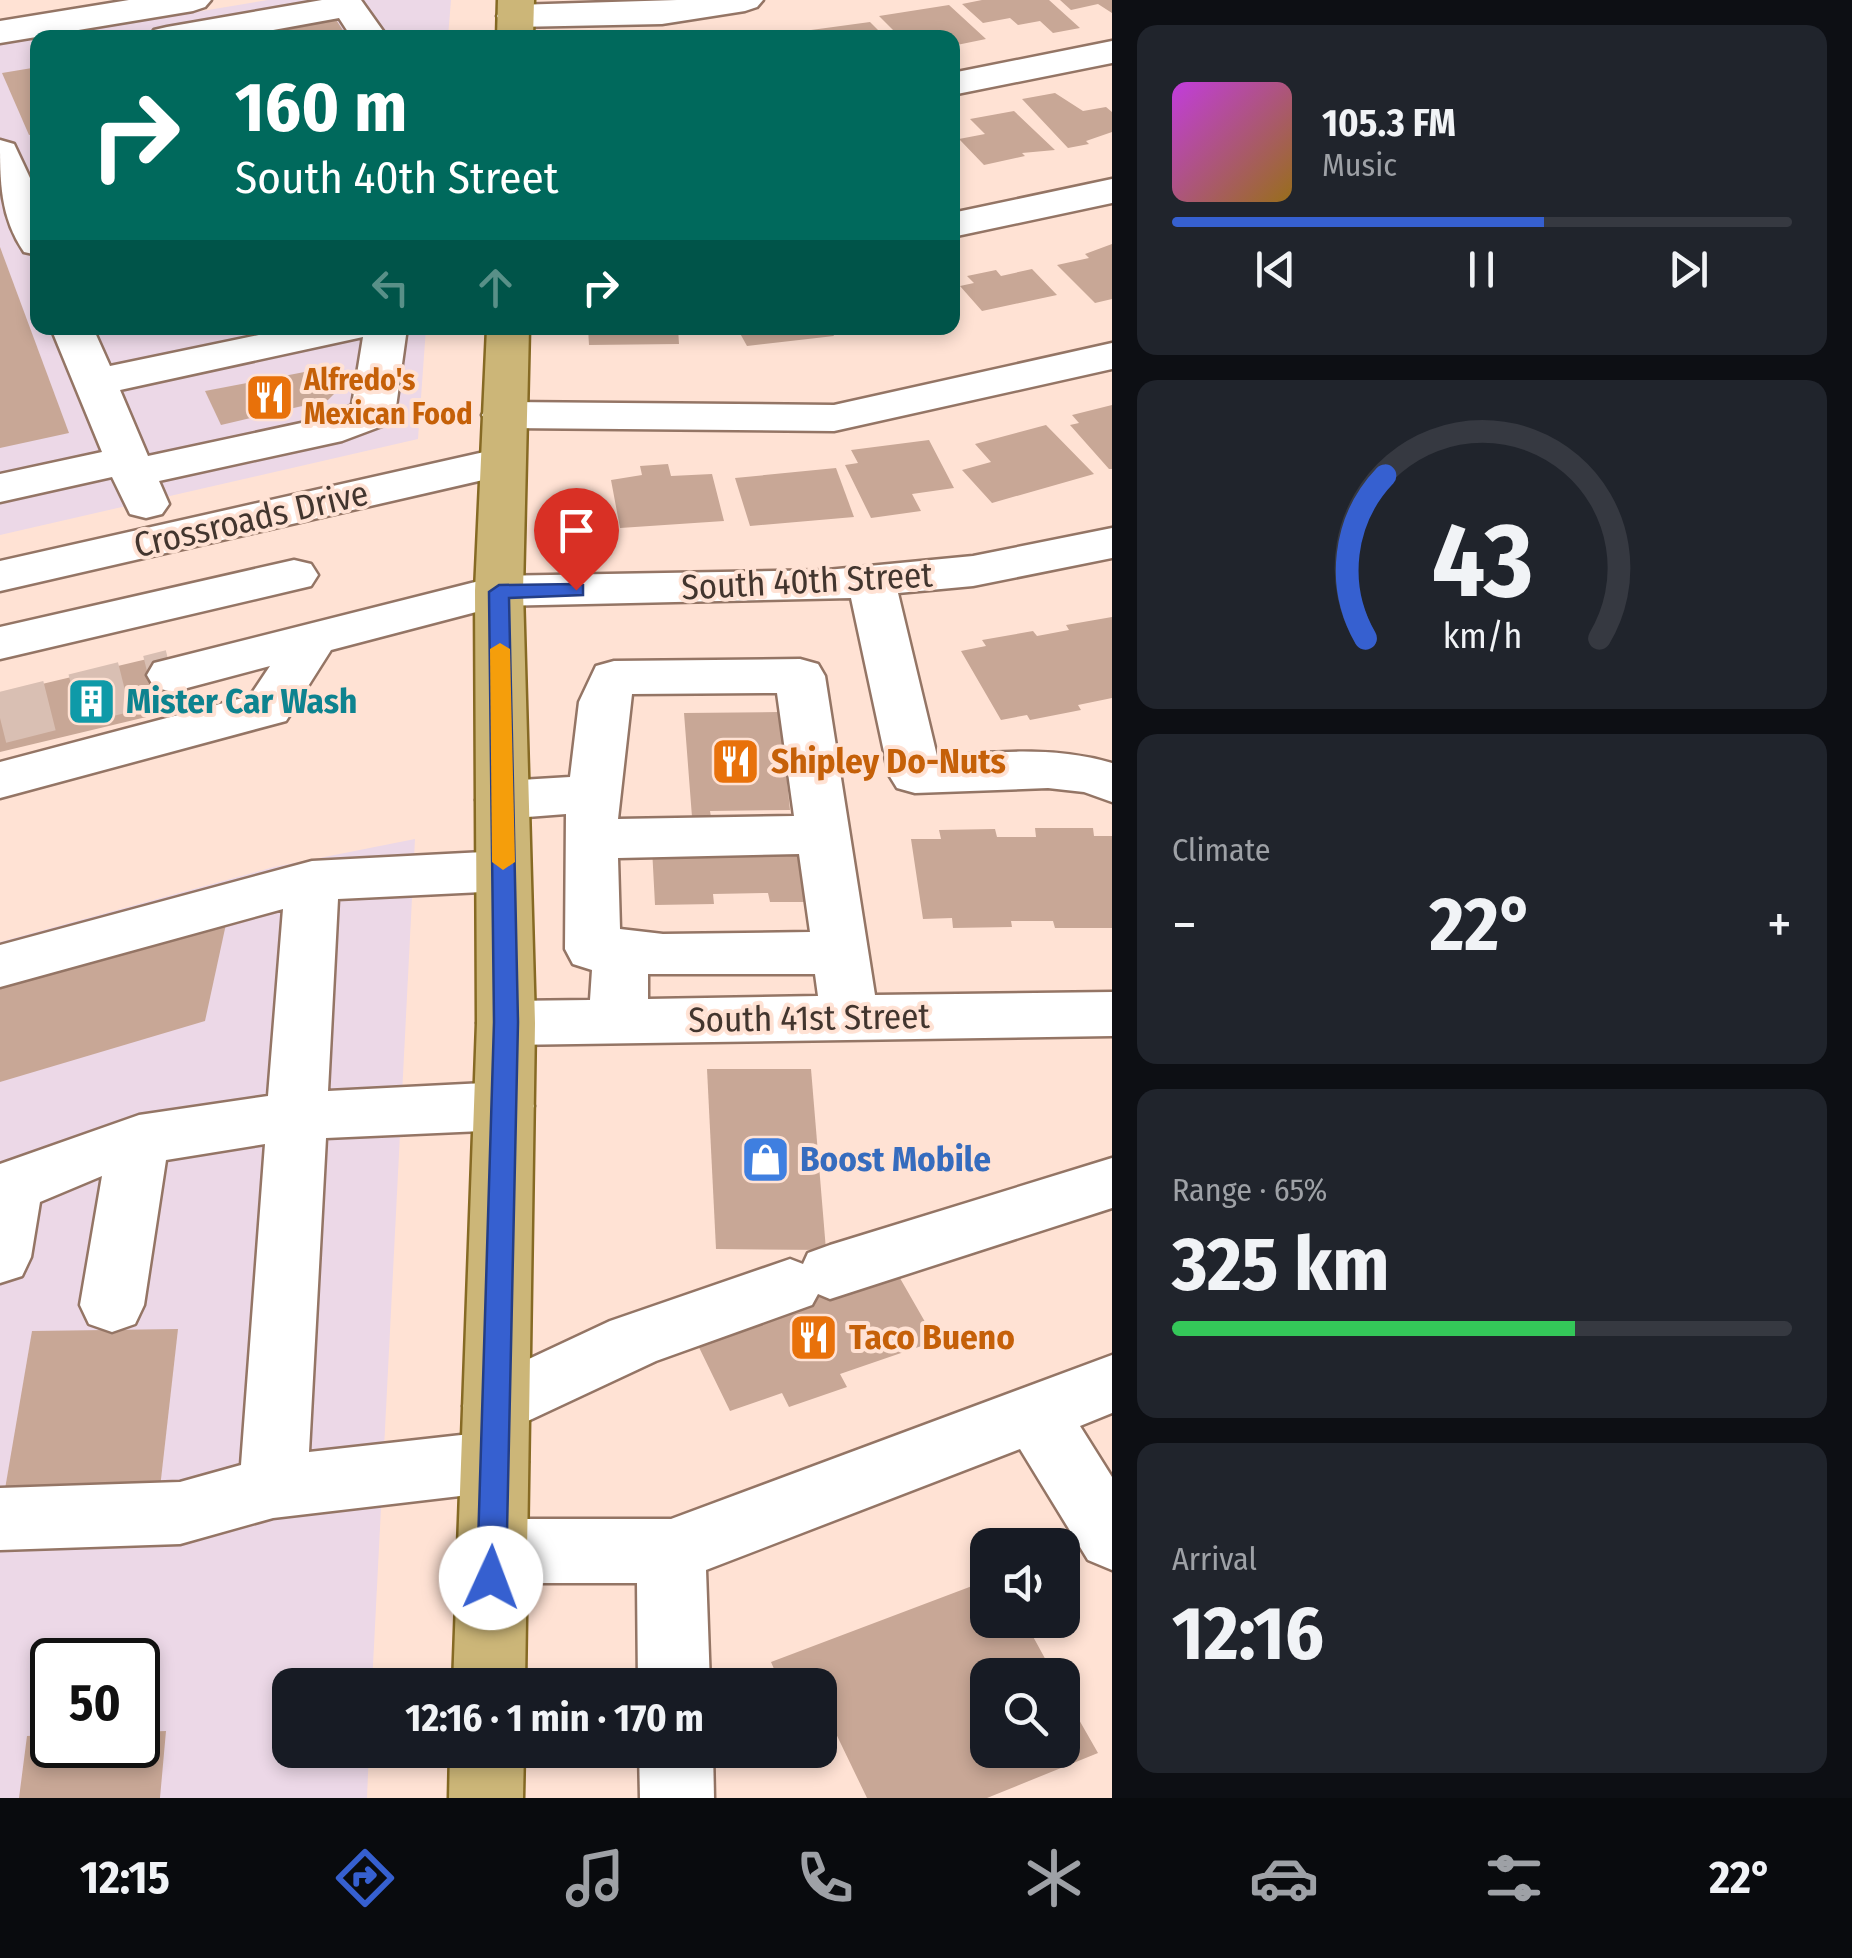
<!DOCTYPE html>
<meta charset="utf-8">
<style>
:root{--surface:#171b24;--page:#20242c;--text:#f1f3f6;--muted:#9ea1a6;--line:#363941;--accent:#3660d0}
body{margin:0;font-family:"Fira Sans Condensed",sans-serif;background:var(--page);color:var(--text);height:100vh;display:flex;flex-direction:column;font-size:38px;white-space:nowrap}
*{box-sizing:border-box;margin:0}
p{font-size:32px;color:var(--muted)}
.icon{flex:none;width:55px;height:55px;fill:none;stroke:currentColor;stroke-width:2;stroke-linecap:round;stroke-linejoin:round}
.map{position:relative;flex:1;overflow:hidden}
.drawer{display:flex;flex-direction:column;gap:25px;padding:25px;background:#0d0f14;width:740px}
.drawer>*{flex:none}
.hud{position:absolute;left:30px;top:30px;width:930px;height:305px;border-radius:20px;box-shadow:0 5px 15px #0003;background:#00695c;color:#fff;overflow:hidden}
.tools{position:absolute;left:970px;top:1528px;display:grid;gap:20px}
.tools a{display:grid;place-items:center;width:110px;height:110px;border-radius:20px;background:var(--surface);box-shadow:0 5px 15px #0003;font-size:50px}
.speed{position:absolute;left:30px;top:1638px;display:flex;gap:20px;font-size:50px;font-weight:700;text-align:center}
.speed>*{display:grid;place-content:center;width:130px;height:130px;border-radius:50%;background:var(--surface);box-shadow:0 5px 15px #0003;line-height:1}
.speed .limit{border:5px solid #111;border-radius:15px;background:#fff;color:#111}
.pin{position:absolute;display:grid;place-items:center;width:85px;height:85px;color:#fff;margin:-102px -42px;border-radius:50% 50% 50% 0;rotate:-45deg;box-shadow:0 0 10px #0007}
.pin .icon{rotate:45deg}
.me{position:absolute;width:110px;margin:-55px;rotate:2deg;stroke-linejoin:round;filter:drop-shadow(0 0 8px #0008)}
.turn{display:flex;align-items:center;gap:35px;height:210px;padding:0 40px;font-size:45px}
.turn .icon{width:130px;height:130px;stroke-width:2.5}
.turn b{display:block;font-size:70px;line-height:85px}
.lanes{display:flex;align-items:center;height:95px;padding:0 40px;background:#0003;justify-content:center;gap:50px;direction:ltr}
.lanes .off{opacity:.35}
.big{font-size:75px;font-weight:700;line-height:1.1}
.drawer .card{flex:1;display:flex;flex-direction:column;justify-content:center;gap:15px;min-width:0;padding:0 35px;border-radius:20px;background:var(--page)}
.drawer .dial{align-items:center;gap:0}
.dial svg{height:260px;overflow:visible;fill:none;stroke:var(--line);stroke-width:7;stroke-linecap:round;text-anchor:middle}
.dial text{fill:var(--text);stroke:none}
.song{display:flex;align-items:center;gap:30px}
.cover{width:120px;height:120px;border-radius:15px;background:linear-gradient(135deg,hsl(290 70% 55%),hsl(40 70% 35%))}
.played{height:10px;border-radius:5px;background:linear-gradient(90deg,var(--accent) 60%,var(--line) 60%)}
.keys{display:flex;justify-content:space-around;direction:ltr}
.heat{display:flex;justify-content:space-between;align-items:center;font-size:55px;direction:ltr}
.charge{height:15px;border-radius:8px;background:linear-gradient(90deg,#34c759 65%,var(--line) 0)}
.trip{position:absolute;left:272px;top:1668px;width:565px;height:100px;border-radius:20px;background:var(--surface);box-shadow:0 5px 15px #0003;font-weight:700;line-height:100px;text-align:center}
.menu{display:flex;height:160px;justify-content:space-around;align-items:center;background:#090b0e;color:var(--muted)}
.menu .icon{width:70px;height:70px}
.menu .current{color:var(--accent)}
.menu b{font-size:45px;color:var(--text)}
main{display:flex;flex:1;min-height:0}
.map>svg:first-child{display:block}
.commercial{fill:#ecd8e7;fill-rule:evenodd}
.building{fill:#c8a796}
.lines{fill:none;stroke-linecap:round;stroke-linejoin:round}
.minor-tunnel{stroke:#d9bfb3;stroke-width:51;stroke-dasharray:51 26;stroke-linecap:butt}
.minor-casing{stroke:#947565;stroke-width:5}
.major-casing{stroke:#866a24;stroke-width:5}
.minor{fill:#fff;fill-rule:evenodd}
.major{fill:#ccb678;fill-rule:evenodd}
.route{fill:#3660d0;stroke:#233e87;stroke-width:2.5}
.slow{fill:#f59e0b}
.labels{text-anchor:middle;dominant-baseline:central;stroke-width:8;stroke-linejoin:round;paint-order:stroke}
.far-food-label{font-size:30px;font-weight:bold;fill:#c56008;stroke:#ffe2d4;text-anchor:start}
.street-label{font-size:35px;fill:#42352e;stroke:#ffe2d4}
.culture-label{font-size:35px;font-weight:bold;fill:#0d838f;stroke:#ffe2d4;text-anchor:start}
.food-label{font-size:35px;font-weight:bold;fill:#c56008;stroke:#ffe2d4;text-anchor:start}
.shop-label{font-size:35px;font-weight:bold;fill:#366cbe;stroke:#ffe2d4;text-anchor:start}
</style>
<main>
<div class="map">
<svg width="1112" height="1798" viewBox="0 0 1112 1798">
<rect width="100%" height="100%" fill="#ffe2d4"/>
<g class="commercial">
<path d="M268 0H451L448 37 41 38Z"/>
<path d="M37 38 38 328H426L418 439 0 535V44Z"/>
<path d="M415 839 372 1685H290V1750H369L367 1798H0V942L274 867ZM52 1660H138V1745H52Z"/>
</g>
<g class="building">
<path d="M982 0H1049L1080 28 1053 33 1040 21 1018 25 1010 18 983 23 962 4Z"/>
<path d="M1060 0H1112V13L1098 4 1071 10Z"/>
<path d="M949 5 986 39 952 46V38H901L879 16Z"/>
<path d="M333 15 348 38H217Z"/>
<path d="M870 22 886 38H793L789 33Z"/>
<path d="M38 67V133L29 135 2 73Z"/>
<path d="M1055 93 1083 111 1106 107 1112 112V132L1086 141 1089 144 1068 148 1022 99Z"/>
<path d="M1014 111 1055 150 1022 153 1025 156 984 165 959 139 985 134 970 119Z"/>
<path d="M1112 244V299L1095 303 1057 265 1089 258 1085 254Z"/>
<path d="M0 247 69 433 0 448Z"/>
<path d="M1032 269 1057 295 982 311 960 286 974 283 967 276 996 270 1001 276Z"/>
<path d="M588 328H678L679 344 589 345Z"/>
<path d="M737 328H830L834 336 747 346Z"/>
<path d="M320 369 334 394 328 400 221 425 205 391Z"/>
<path d="M1112 405V469H1109L1070 425 1079 423 1072 415Z"/>
<path d="M1046 425 1094 474 992 503 962 470 991 462 975 444Z"/>
<path d="M929 440 954 488 912 494 921 511 871 518 845 465 858 463 851 450Z"/>
<path d="M668 464 671 476 712 474 724 521 620 528 611 480 642 475 640 466Z"/>
<path d="M836 468 854 517 750 526 735 478Z"/>
<path d="M1112 617V698L1078 705 1081 710 1030 720 1027 715 1001 720 961 651 986 646 982 640 1033 631 1037 636 1069 630 1066 625Z"/>
<path d="M164 655 184 708 0 752V694Z"/>
<path d="M780 712 790 810 710 811 711 817H692L684 713Z"/>
<path d="M1035 828H1093L1094 836H1112V928H1055L1053 921H1011L1012 927 953 928 952 918 923 919 911 839H941L939 830 995 829 997 837H1036Z"/>
<path d="M811 847 818 902H770L768 893 713 894 714 904 655 905 652 848Z"/>
<path d="M226 924 205 1021 0 1082V985Z"/>
<path d="M707 1069H811L826 1250 716 1249Z"/>
<path d="M821 1256 893 1266 936 1341 840 1374 847 1387 789 1407 782 1393 730 1411 692 1333 781 1269Z"/>
<path d="M178 1329 160 1488 5 1489 32 1331Z"/>
<path d="M988 1580V1620H1024L1054 1675H988V1750H1062V1690L1098 1753 987 1798H867L827 1715 820 1718V1685H781L771 1662Z"/>
<path d="M166 1731 160 1798H19L27 1736 52 1735V1745H138V1732Z"/>
</g>
<g class="lines">
<path class="minor-tunnel" d="M0 718 172 675"/>
<defs>
<g id="minor">
<path d="M129 0H211L205 7 193 11 0 43V21Z"/>
<path d="M322 0H361L388 38H352L339 18 230 38H149L154 30 167 27Z"/>
<path d="M677 0H763L757 7 745 11 662 24 515 27 502 24 497 16 502 8 515 5Z"/>
<path d="M1112 41V63L952 95V73Z"/>
<path d="M0 140 14 144 38 195V255L24 252C0 217 0 181 0 140Z"/>
<path d="M1112 179V203L952 237V213Z"/>
<path d="M51 328H93L110 366 292 328H407L396 407 382 426 342 441 159 481 169 504 162 514 146 518 130 514 112 477 0 502V474L102 452ZM363 337 352 405 329 417 148 456 120 390Z"/>
<path d="M1112 343V369L834 431 504 428 488 424 482 415 488 406 504 402 834 405Z"/>
<path d="M502 448 518 452 525 462 518 472 0 591V561Z"/>
<path d="M1112 528V558L973 586 898 593 937 756C995 752 1055 746 1112 763V802L1084 792 1048 788 915 793 897 788 889 775 851 598 499 606 331 650 286 721 0 798V762L250 696 270 666 172 692 154 687 147 675 154 663 499 576 827 570 973 556Z"/>
<path d="M294 560 311 564 318 575 311 586 0 659V627Z"/>
<path d="M800 659 818 664 825 676 875 995 1112 992V1036L506 1045 486 1039 477 1023 486 1007 506 1001 590 1000 592 970 573 964 565 949 566 814 502 819 483 813 476 800 483 787 502 781 570 777 579 702 596 666 614 661ZM777 693 794 816 618 819 632 694ZM799 854 810 932 663 934 620 929 618 858ZM648 974H815L818 996 648 999Z"/>
<path d="M503 851 522 857 530 871 522 885 503 891 338 899 328 1091 504 1082 525 1089 534 1106 525 1123 504 1130 326 1138 309 1452 488 1432 473 1427 463 1406 473 1385 610 1321 790 1259 803 1264 808 1253 830 1245 1112 1158V1208L830 1299 818 1294 812 1305 656 1361 500 1434 518 1441 528 1462 518 1483 494 1492 273 1518 180 1544 0 1550V1488L180 1482 241 1465 265 1144 166 1160 144 1305 135 1324 112 1332 89 1324 80 1305 102 1176 40 1202 31 1257 22 1276 0 1283V1164L139 1115 268 1096 283 909 0 987V945L312 861Z"/>
<path d="M1112 1355V1413L1080 1426 1112 1477V1570L1088 1560 1020 1449 706 1570 710 1685H638L637 1583H492L467 1574 457 1551 467 1528 492 1519H671Z"/>
<path d="M639 1750H713L714 1798H640Z"/>
</g>
<g id="major">
<path d="M498 0H534L533 38H497Z"/>
<path d="M487 328H529L523 591 535 1023 525 1685H453L477 1023 475 591Z"/>
<path d="M450 1750H524L523 1798H449Z"/>
</g>
</defs>
<use href="#minor" class="minor-casing"/>
<use href="#major" class="major-casing"/>
<use href="#minor" class="minor"/>
<use href="#major" class="major"/>
</g>
<path class="route" d="M576 584 583 585V595L509 598 518 1022 506 1578 501 1588 491 1591 481 1588 477 1578 494 1022 489 592 499 585Z"/>
<path class="slow" d="M500 643 510 649 515 862 503 870 492 862 490 649Z"/>
<defs>
<symbol id="restaurant-square" viewBox="-11 -11 22 22"><rect x="-9" y="-9" width="18" height="18" rx="4" fill="#e8710a" stroke="#ffe2d4"/><path d="M-5-6h1v4h1v-4h1v4h1v-4h1v5L-1.5 .5V6h-2V.5L-5-1ZM5-6V6H3V1.5H1.5Q1.5-4 5-6Z" fill="#fff"/></symbol>
<symbol id="building-square" viewBox="-11 -11 22 22"><rect x="-9" y="-9" width="18" height="18" rx="4" fill="#0f9aa8" stroke="#ffe2d4"/><path d="M-4-6H4V6H1V3H-1V6H-4ZM-2.5-4.3h1.7v1.8h-1.7ZM.8-4.3h1.7v1.8H.8ZM-2.5-1h1.7V.8h-1.7ZM.8-1h1.7V.8H.8Z" fill="#fff"/></symbol>
<symbol id="shop-square" viewBox="-11 -11 22 22"><rect x="-9" y="-9" width="18" height="18" rx="4" fill="#3f7fe0" stroke="#ffe2d4"/><path d="M-5-2.5h2.3a2.7 3.5 0 0 1 5.4 0H5L5.5 6h-11ZM-1.5-2.5h3a1.5 2.3 0 0 0-3 0Z" fill="#fff"/></symbol>
</defs>
<g fill-rule="evenodd">
<use href="#restaurant-square" x="242" y="370" width="55" height="55"/>
<use href="#building-square" x="64" y="674" width="55" height="55"/>
<use href="#restaurant-square" x="708" y="734" width="55" height="55"/>
<use href="#shop-square" x="738" y="1132" width="55" height="55"/>
<use href="#restaurant-square" x="786" y="1310" width="55" height="55"/>
</g>
<g class="labels">
<g class="far-food-label">
<text x="304" y="380">Alfredo's<tspan x="304" dy="34">Mexican Food</tspan></text>
</g>
<g class="street-label">
<text transform="translate(251 519) rotate(-13)">Crossroads Drive</text>
<text transform="translate(807 581) rotate(-3)">South 40th Street</text>
<text transform="translate(809 1018) rotate(-1)">South 41st Street</text>
</g>
<g class="culture-label">
<text x="126" y="701">Mister Car Wash</text>
</g>
<g class="food-label">
<text x="771" y="761">Shipley Do-Nuts</text>
<text x="849" y="1337">Taco Bueno</text>
</g>
<g class="shop-label">
<text x="800" y="1159">Boost Mobile</text>
</g>
</g>
</svg>
<div class="tools">
<a><svg class="icon" aria-label="sound" viewBox="0 0 24 24"><path d="M4 9h4l5-4v14l-5-4H4zM17 9q2 3 0 6"/></svg></a>
<a><svg class="icon" aria-label="search" viewBox="0 0 24 24"><circle cx="10" cy="10" r="6"/><path d="M15 15l6 6"/></svg></a>
</div>
<div class="speed"><div class="limit">50</div></div>
<div class="pin" style="left:576px;top:590px;background:#d93025"><svg class="icon" aria-label="arrive" viewBox="0 0 24 24"><path d="M6 21V4h12l-3 4 3 4H6"/></svg></div>
<svg class="me" style="left:491px;top:1578px" viewBox="-20 -20 40 40"><circle r="19" fill="#fff"/><path d="M0-13L10 11 0 6-10 11z" fill="#3660d0"/></svg>
<div class="trip">12:16 · 1 min · 170 m</div>
<div class="hud">
<div class="turn"><svg class="icon" aria-label="right" viewBox="0 0 24 24"><path d="M7 20v-9h11M14 6l5 5-5 5"/></svg><div><b>160 m</b>South 40th Street</div></div>
<div class="lanes"><svg class="icon off" aria-label="left" viewBox="0 0 24 24"><path d="M17 20v-9H6M10 6l-5 5 5 5"/></svg><svg class="icon off" aria-label="ahead" viewBox="0 0 24 24"><path d="M12 20V5M6 11l6-6 6 6"/></svg><svg class="icon" aria-label="right" viewBox="0 0 24 24"><path d="M7 20v-9h11M14 6l5 5-5 5"/></svg></div>
</div>
</div>
<section class="drawer">
<div class="card">
<div class="song"><i class="cover"></i><div><b>105.3 FM</b><p>Music</p></div></div>
<div class="played"></div>
<div class="keys"><svg class="icon" aria-label="previous" viewBox="0 0 24 24"><path d="M18 5L8 12l10 7zM5 5v14"/></svg><svg class="icon" aria-label="pause" viewBox="0 0 24 24"><path d="M8 5v14M16 5v14"/></svg><svg class="icon" aria-label="next" viewBox="0 0 24 24"><path d="M6 5l10 7-10 7zM19 5v14"/></svg></div>
</div>
<div class="card dial"><svg viewBox="0 0 100 80">
<path d="M14 69A42 42 0 1 1 86 69"/>
<path d="M14 69A42 42 0 0 1 20 19" stroke="#3660d0"/>
<text x="50" y="56" font-size="32" font-weight="700">43</text>
<text x="50" y="72" font-size="11">km/h</text>
</svg></div>
<div class="card"><p>Climate</p>
<div class="heat"><a>−</a><b class="big">22°</b><a>+</a></div>
</div>
<div class="card"><p>Range · 65%</p><b class="big">325 km</b><div class="charge"></div></div>
<div class="card"><p>Arrival</p><b class="big">12:16</b></div>
</section>
</main>
<nav class="menu">
<b>12:15</b>
<svg class="icon current" aria-label="directions" viewBox="0 0 24 24"><path d="M12 3l9 9-9 9-9-9zM9 14v-3h6M13 9l2 2-2 2"/></svg>
<svg class="icon" aria-label="music" viewBox="0 0 24 24"><path d="M9 18V5l10-2v13"/><circle cx="6" cy="18" r="3"/><circle cx="16" cy="16" r="3"/></svg>
<svg class="icon" aria-label="phone" viewBox="0 0 24 24"><path d="M5 4h4l2 5-3 2q2 4 5 5l2-3 5 2v4C11 20 4 13 5 4z"/></svg>
<svg class="icon" aria-label="climate" viewBox="0 0 24 24"><path d="M12 3v18M4 7l16 10M4 17L20 7"/></svg>
<svg class="icon" aria-label="car" viewBox="0 0 24 24"><path d="M5 17H2v-5l4-1 3-4h7l3 4 3 1v5h-3M9 17h6M6 11h13"/><circle cx="7" cy="17" r="2"/><circle cx="17" cy="17" r="2"/></svg>
<svg class="icon" aria-label="filters" viewBox="0 0 24 24"><path d="M4 7h16M4 17h16"/><circle cx="9" cy="7" r="2"/><circle cx="15" cy="17" r="2"/></svg>
<b>22°</b>
</nav>
